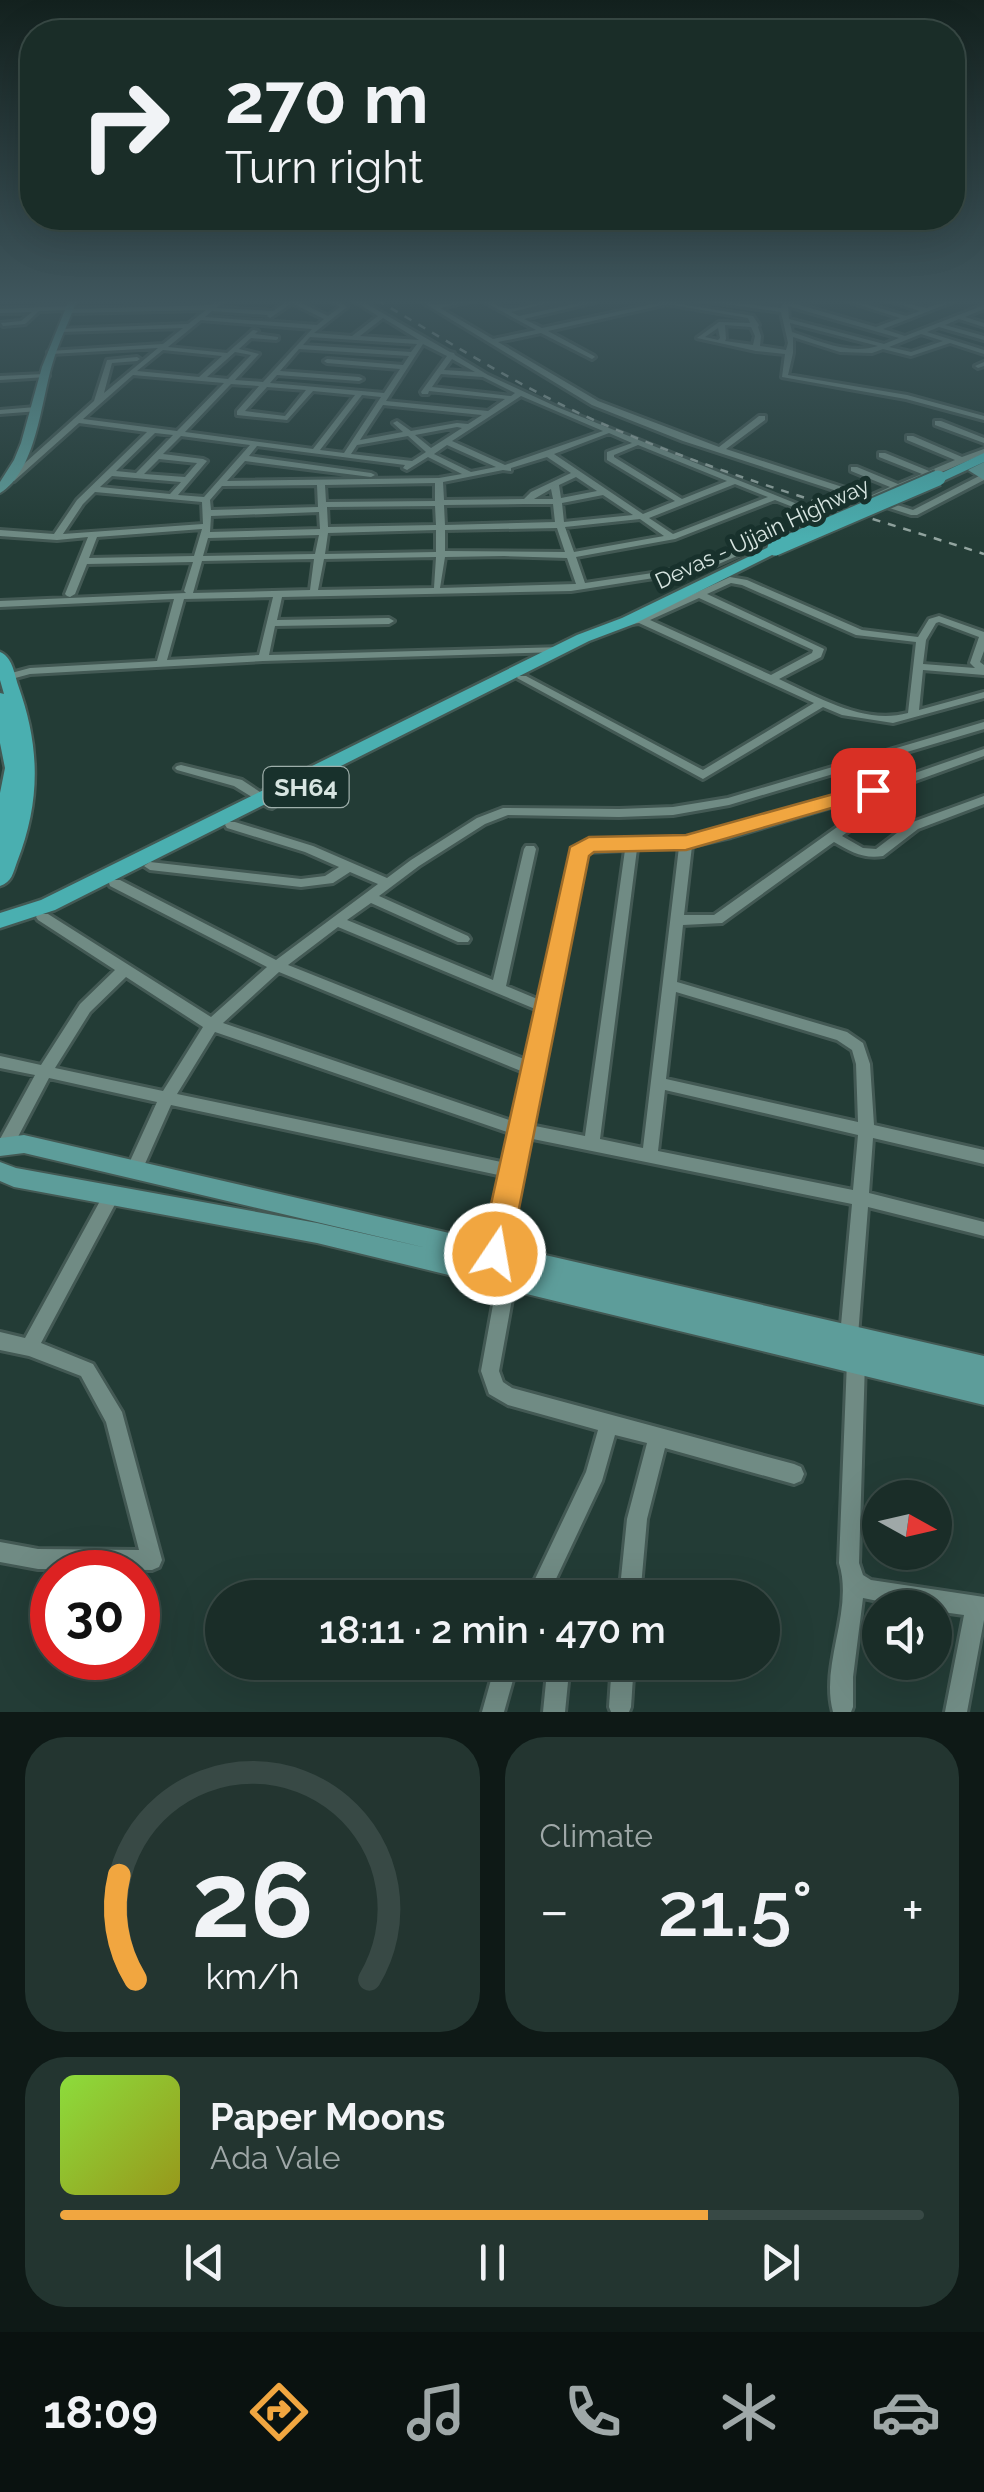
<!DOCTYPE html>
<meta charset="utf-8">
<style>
:root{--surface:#1a2d28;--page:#233530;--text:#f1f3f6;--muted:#9fa8a8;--line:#384945;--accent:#f1a640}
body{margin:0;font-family:Raleway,sans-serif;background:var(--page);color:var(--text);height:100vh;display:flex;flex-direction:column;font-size:38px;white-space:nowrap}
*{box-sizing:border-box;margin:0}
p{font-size:32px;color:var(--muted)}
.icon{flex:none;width:55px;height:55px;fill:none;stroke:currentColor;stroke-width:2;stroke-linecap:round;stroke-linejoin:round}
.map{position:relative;height:1712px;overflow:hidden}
.panel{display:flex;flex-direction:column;gap:25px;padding:25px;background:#0e1916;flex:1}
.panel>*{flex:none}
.banner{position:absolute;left:20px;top:20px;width:945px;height:210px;border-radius:40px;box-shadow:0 10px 40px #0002,0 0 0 2px var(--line);background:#1a2d28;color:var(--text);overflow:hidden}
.needle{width:65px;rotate:98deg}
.tools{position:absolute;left:862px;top:1480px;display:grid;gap:20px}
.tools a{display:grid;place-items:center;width:90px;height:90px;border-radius:50%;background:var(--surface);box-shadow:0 10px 40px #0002,0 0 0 2px var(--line);font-size:50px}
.speed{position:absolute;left:30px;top:1550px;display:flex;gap:20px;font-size:50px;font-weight:700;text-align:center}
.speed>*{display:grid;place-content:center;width:130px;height:130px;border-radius:50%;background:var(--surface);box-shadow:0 10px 40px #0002,0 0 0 2px var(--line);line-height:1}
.speed .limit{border:15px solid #d22;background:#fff;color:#111}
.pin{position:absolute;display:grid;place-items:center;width:85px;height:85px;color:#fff;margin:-42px;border-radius:20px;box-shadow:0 5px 15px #0006}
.me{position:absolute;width:110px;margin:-55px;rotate:12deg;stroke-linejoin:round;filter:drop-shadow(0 0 8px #0008)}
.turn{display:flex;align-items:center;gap:35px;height:210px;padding:0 40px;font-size:45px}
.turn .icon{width:130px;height:130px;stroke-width:2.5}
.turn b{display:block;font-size:70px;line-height:85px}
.big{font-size:75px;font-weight:600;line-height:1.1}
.panel .card{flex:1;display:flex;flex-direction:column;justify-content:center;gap:15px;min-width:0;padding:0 35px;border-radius:40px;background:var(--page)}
.panel .dial{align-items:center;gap:0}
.dial svg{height:260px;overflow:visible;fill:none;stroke:var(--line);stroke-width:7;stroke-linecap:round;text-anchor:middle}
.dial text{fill:var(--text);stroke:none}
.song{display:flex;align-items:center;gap:30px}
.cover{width:120px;height:120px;border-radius:15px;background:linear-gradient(135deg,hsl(90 70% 55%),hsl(60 70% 35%))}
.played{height:10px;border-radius:5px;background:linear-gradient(90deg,var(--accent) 75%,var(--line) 75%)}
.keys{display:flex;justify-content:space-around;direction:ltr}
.heat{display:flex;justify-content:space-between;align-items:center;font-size:55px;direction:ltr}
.panel .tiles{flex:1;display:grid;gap:25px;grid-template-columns:1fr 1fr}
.card:last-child{grid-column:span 2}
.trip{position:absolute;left:205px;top:1580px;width:575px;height:100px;border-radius:50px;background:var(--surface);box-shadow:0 10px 40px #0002,0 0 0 2px var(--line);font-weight:600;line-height:100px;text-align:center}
.tabs{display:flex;height:160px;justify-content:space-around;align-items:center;background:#0a1210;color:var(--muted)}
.tabs .icon{width:70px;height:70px}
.tabs .active{color:var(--accent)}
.tabs b{font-size:45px;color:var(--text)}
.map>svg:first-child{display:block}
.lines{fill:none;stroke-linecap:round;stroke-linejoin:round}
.street-casing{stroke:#435954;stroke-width:6}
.secondary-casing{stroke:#435954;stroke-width:4}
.primary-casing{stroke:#435954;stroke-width:5}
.street{fill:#708b84;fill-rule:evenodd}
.secondary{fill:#5d9d9a;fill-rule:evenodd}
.primary{fill:#4aafb0;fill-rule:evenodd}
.rail{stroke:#93a5a0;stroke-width:2.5;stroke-dasharray:8 8;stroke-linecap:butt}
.primary-bridge-casing{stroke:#435954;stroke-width:19;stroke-linecap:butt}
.primary-bridge{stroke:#4aafb0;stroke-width:15}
.route{fill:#f1a640;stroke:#9d6c2a;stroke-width:2.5}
.labels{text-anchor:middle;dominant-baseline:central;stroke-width:10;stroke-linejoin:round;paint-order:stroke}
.far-street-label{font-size:22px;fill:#d7e5e1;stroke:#18312c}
.shield{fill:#18312c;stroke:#9eafab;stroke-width:2.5}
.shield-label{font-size:25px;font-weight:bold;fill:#d7e5e1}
</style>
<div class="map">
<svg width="984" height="1712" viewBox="0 0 984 1712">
<rect width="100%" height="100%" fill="#233c36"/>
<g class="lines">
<defs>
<g id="street">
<path d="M219 300H225L216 308 273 311 288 300H295L328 316 340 307 330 300H337L347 307 314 333 352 336 378 316 353 300H360L450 352 454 353 455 355 488 375 557 407 827 516 705 570 571 591 282 597 277 620 389 618 394 621 389 624 275 626 269 655 564 647 565 649 560 652 263 661 30 674 8 680 4 679V675L30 668 157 661 174 599 0 607V601L186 593 184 591 193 562 87 564 75 594 70 597 67 596 65 594 88 537 57 540 0 536V530L54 534 77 500 147 432 79 423 14 481 7 479 94 401 107 360 137 357 140 359 137 361 112 363 104 393 158 348 51 354 48 352 49 351 163 344 183 328 61 332 59 331V329L188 324 206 310 68 313 65 310 39 311 25 324 3 326 1 323 21 321 32 312 0 313V309L70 306 72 309 211 305ZM292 303 324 319 317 325 205 317 212 311 268 315 267 316 270 318ZM383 318 419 340 360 336ZM201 320 312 329 263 382 235 380 259 354 239 349 251 338 276 340 278 339V337L255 334 258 331 253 330 227 353 168 347ZM310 337 417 344 411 352 303 345ZM423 344 447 356 421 392 422 394H428L429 391 505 399 488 411 386 401ZM299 349 409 356 403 365 327 359 324 361 327 363 400 369 384 393 270 383 277 375 359 381 363 379 359 377 280 371ZM163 350 222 356 199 377 137 371ZM235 352 251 355 228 379 207 377ZM452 359 475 372 444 370ZM441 374 483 377 515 393 511 396 432 387ZM133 375 224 383 177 431 83 419ZM231 384 259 386 237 411V415L287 420 313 391 355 395 313 449 185 432ZM267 387 306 390 285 416 245 411ZM362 395 381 397 344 453 320 450ZM521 396 603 431 505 465 452 441ZM383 405 482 415 468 424 457 423 411 431 397 421 393 423 403 432 360 440ZM457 427 462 428 431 448 415 435ZM155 433 173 435 136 473 116 471ZM609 433 632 443 607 452V460L675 501 643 514 554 454ZM181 436 250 445 204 497 178 495 207 461 203 459 163 454ZM408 436 426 452 412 461 351 454 357 445ZM447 445 496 467 471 472 434 454ZM638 445 727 481 682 499 614 457V455ZM257 446 405 465 403 468 407 470 428 457 462 474 439 478 227 481 245 461 371 477 375 475 371 473 249 456ZM547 457 571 473 531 492 524 499 444 500 443 482 503 470 511 471V468ZM159 459 197 463 185 477 144 474ZM112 476 181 482 170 494 100 487ZM576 477 597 491 561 498 559 485ZM435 483V501L326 502 325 485ZM735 484 768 497 673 534 649 518ZM317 485 318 507 211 510 210 500 222 486ZM551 489 553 499H534ZM95 492 202 502 203 524 63 534 83 504ZM603 495 633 515 564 522 562 503ZM775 500 816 516 700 566 585 583 576 557 675 539ZM524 504H553L555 522 445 525 444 505ZM435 506 436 525 328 527 327 507ZM319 512 320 529 210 532 211 516ZM640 519 664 536 574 552 565 527ZM557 528 565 552 445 551V530ZM202 529 194 556 89 558 97 537ZM436 530V552L325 554 328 533ZM319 535 315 554 203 556 208 538ZM504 556 567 558 576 584 440 588 445 557ZM436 557 434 588 318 590 324 559ZM314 559 310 590 193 593 202 561ZM273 597 259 655 167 660 184 599Z"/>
<path d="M419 300H426L435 305 475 300 440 308 493 339 536 330 481 300C491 300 495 306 504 308 517 311 545 299 561 300L511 312 519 316 592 300 595 302 524 319 542 328 671 300H681L674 303 753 316 759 325 758 327 761 336 760 346 786 350 788 343 781 312 696 300H711L781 308 782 304 771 300H788L789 302 876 327 900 318 844 300H852L906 316 920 311 886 300H894L926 308 952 300V302L883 329 905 336 984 305V309L965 317 984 323V327L959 319 945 325 984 336V340L939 327 927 332 984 350V354L950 343 911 356 883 349 872 353 840 352 793 337V353L788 375 907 395 984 416V420L906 399 782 377 785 354 756 351 697 338 719 322 750 323 748 318 667 304 548 331 594 356 595 357 592 359 541 333 498 342 598 401 719 447 759 416H765V420L726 449 870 496 890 487 851 471V467H857L898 484 922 474 879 457V453H885L929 471 955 460 907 440V436H913L962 457 984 449V454L878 499 913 510 981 475H984V480L917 515H911L683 441 592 405ZM788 306 899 338 884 344 789 319ZM790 323 878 346C849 355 819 341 792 332ZM725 325 751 327 755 336 753 345 725 341 726 339ZM718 328 720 338 718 340 705 337ZM921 334 943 341 911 352 889 347Z"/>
<path d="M984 362V366L978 368 975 366Z"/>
<path d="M45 374 49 376 47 377 0 380V376Z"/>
<path d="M36 407 40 409 39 411 0 414V410Z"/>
<path d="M935 421H941L984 438V443L935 425Z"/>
<path d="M730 577 747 580 862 630 918 637 929 619 939 616 984 632V651L980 662 984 665V675L923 670 919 710 984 692V698L893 723 842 715 823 707 703 779 517 678 518 676H526L703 770 814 703 639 623 631 624 626 621 628 619 645 616ZM731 583 742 585 856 635 916 642 908 713C864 725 818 697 779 679L821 657 824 649 707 594ZM699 598 813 650 812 653 771 675 650 620ZM939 622 979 637 970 663 975 668 923 664 926 640 936 623Z"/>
<path d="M984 722V729L729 805 673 815 619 817 508 815 485 824 419 866 379 896 468 936 470 939 468 942H458L371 903 347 920 493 980 524 849 526 846H534L536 849 506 986 542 1001 578 845 632 840 686 839 725 830 898 779 984 749V756L896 788 869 816 842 836 863 848 876 849 910 823 984 796V804L918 829 883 856C863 859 851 852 834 842L722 923 683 925 677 982 847 1032 863 1043 870 1064 874 1125 984 1150V1164L873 1138 869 1193 984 1222V1236L868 1207 858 1336 855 1342 849 1344 843 1342 840 1336 852 1204 528 1138 504 1253 501 1258 495 1261 489 1258 486 1253 503 1176 171 1105 140 1175 134 1177 128 1175 126 1170 157 1102 49 1078 10 1152 4 1154 0 1152V1139L35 1075 0 1068V1056L41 1065 80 1004 115 970 38 920 36 917 38 914H48L211 1017 267 967 110 886 109 883 110 880H120L276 960 378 884 350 872 333 883 301 887 150 870 144 866 150 862 301 879 325 876 339 867 305 852 227 828 225 825 227 822H235L313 846 387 878 411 860 477 818 503 808 619 809 673 807 728 798ZM878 793 861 810 714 915H684L692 846 731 837ZM679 847 643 1148 600 1139 637 849ZM625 850 585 1136 530 1125 587 852ZM338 927 540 1011 529 1061 288 965ZM279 972 526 1073 515 1122 223 1023ZM126 977 203 1027 163 1091 55 1068 90 1012ZM676 992 837 1040 852 1050 856 1064 858 1122 666 1079ZM215 1032 513 1134 506 1163 177 1094ZM665 1090 858 1135 853 1190 658 1151Z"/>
<path d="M181 765 242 780 278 804 272 808 268 807 234 786 177 770 175 768 177 766Z"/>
<path d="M112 1188 118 1190 120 1195 41 1343 93 1364 122 1412 162 1560 159 1567 152 1570 38 1569 0 1562V1542L38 1549 139 1550 106 1422 81 1376 29 1356 0 1350V1332L25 1338 106 1190Z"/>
<path d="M507 1269 513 1271 516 1277 499 1371 503 1382 512 1388 794 1464 801 1467 804 1474 801 1481 794 1484 665 1448 647 1519 640 1598H619L627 1519 647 1443 615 1435 602 1481 547 1598H526L586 1472 598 1430 508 1405 489 1394 481 1371 498 1277 501 1271Z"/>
<path d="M856 1352 862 1355 865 1361 859 1563 863 1575 871 1580 984 1597V1620L967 1712H945L964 1615 935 1611V1608H913L863 1598 853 1677V1707L851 1712H833C820 1663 854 1611 839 1563L847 1361 850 1355Z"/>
<path d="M496 1662H518L504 1712H482Z"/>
<path d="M548 1662H570L565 1712H543Z"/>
<path d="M612 1662H634L631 1707 629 1712H611L609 1707Z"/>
</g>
<g id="secondary">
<path d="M69 300H77C69 322 58 343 52 365 41 402 36 472 0 493V482L14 460 21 443 42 367Z"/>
<path d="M984 462V480L968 470Z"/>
<path d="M24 1135 984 1356V1405L317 1243 14 1187 0 1181V1162L16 1168 317 1223 427 1248 24 1153 0 1156V1138Z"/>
</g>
<g id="primary">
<path d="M984 453V462L943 481 931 478Z"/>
<path d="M775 544 780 545V551L634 624 589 641 55 910 0 928V913L41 900 577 635 622 618Z"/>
<path d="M0 652C12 657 14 672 18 685 40 746 41 801 17 862 13 873 12 882 0 886V793L5 768 0 743V693L4 694 0 680Z"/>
</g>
</defs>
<use href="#street" class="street-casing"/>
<use href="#secondary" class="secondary-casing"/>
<use href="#primary" class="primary-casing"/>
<use href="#street" class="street"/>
<use href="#secondary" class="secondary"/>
<use href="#primary" class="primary"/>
<path class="rail" d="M377 300C449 342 520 387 596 421 721 476 854 512 984 554"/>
<defs>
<path id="primary-bridge" d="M775 548 938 478"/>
</defs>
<use href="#primary-bridge" class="primary-bridge-casing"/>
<use href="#primary-bridge" class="primary-bridge"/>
</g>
<linearGradient id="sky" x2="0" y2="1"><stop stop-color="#13211e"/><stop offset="0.56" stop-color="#3f565d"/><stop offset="1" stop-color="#3f565d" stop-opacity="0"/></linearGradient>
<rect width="984" height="539" fill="url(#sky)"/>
<path class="route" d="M873 783 883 790 880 794 686 850 594 852 589 856 510 1254 506 1263 495 1267 484 1263 480 1254 570 847 589 837 686 835Z"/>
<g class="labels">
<g class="far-street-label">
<text transform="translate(762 533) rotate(-25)">Devas - Ujjain Highway</text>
</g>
<rect class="shield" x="263.5" y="767" width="85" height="40" rx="8"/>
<g class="shield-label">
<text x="306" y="787">SH64</text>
</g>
</g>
</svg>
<div class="tools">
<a><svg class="needle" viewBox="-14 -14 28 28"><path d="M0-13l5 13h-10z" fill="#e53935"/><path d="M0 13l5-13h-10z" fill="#9fa8a8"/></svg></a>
<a><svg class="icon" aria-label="sound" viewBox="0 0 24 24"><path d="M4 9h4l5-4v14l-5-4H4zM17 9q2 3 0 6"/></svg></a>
</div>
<div class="speed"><div class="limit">30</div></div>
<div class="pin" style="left:873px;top:790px;background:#d93025"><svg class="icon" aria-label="arrive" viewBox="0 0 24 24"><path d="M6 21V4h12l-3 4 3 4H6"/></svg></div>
<svg class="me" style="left:495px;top:1254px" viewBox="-20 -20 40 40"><circle r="17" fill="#f1a640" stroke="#fff" stroke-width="3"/><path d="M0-11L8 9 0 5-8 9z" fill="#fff"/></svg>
<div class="trip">18:11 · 2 min · 470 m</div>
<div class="banner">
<div class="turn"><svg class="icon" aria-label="right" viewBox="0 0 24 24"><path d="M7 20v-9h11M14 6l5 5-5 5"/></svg><div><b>270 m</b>Turn right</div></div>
</div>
</div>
<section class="panel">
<div class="tiles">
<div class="card dial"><svg viewBox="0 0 100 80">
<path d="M14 69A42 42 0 1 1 86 69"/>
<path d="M14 69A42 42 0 0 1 9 37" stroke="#f1a640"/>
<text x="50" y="56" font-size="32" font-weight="700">26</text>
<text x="50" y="72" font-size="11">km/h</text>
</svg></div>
<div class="card"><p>Climate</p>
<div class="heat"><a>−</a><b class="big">21.5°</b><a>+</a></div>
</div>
<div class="card">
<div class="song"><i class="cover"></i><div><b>Paper Moons</b><p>Ada Vale</p></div></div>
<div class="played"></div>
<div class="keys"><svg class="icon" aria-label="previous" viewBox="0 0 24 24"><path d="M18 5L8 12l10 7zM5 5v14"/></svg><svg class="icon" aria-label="pause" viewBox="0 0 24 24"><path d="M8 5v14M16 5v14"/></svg><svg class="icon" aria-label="next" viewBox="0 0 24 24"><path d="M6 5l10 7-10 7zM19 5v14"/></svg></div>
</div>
</div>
</section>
<nav class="tabs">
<b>18:09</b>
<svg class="icon active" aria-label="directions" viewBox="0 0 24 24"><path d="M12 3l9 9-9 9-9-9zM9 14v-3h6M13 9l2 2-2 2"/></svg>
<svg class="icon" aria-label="music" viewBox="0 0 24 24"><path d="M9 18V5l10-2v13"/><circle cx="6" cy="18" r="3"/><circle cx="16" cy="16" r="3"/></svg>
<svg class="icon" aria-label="phone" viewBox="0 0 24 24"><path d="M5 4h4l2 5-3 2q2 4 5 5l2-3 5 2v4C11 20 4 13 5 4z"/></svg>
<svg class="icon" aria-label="climate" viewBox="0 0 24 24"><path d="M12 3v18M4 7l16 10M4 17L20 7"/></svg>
<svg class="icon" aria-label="car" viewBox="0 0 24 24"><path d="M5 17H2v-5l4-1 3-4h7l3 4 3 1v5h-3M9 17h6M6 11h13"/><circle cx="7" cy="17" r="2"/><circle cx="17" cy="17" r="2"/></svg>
</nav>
